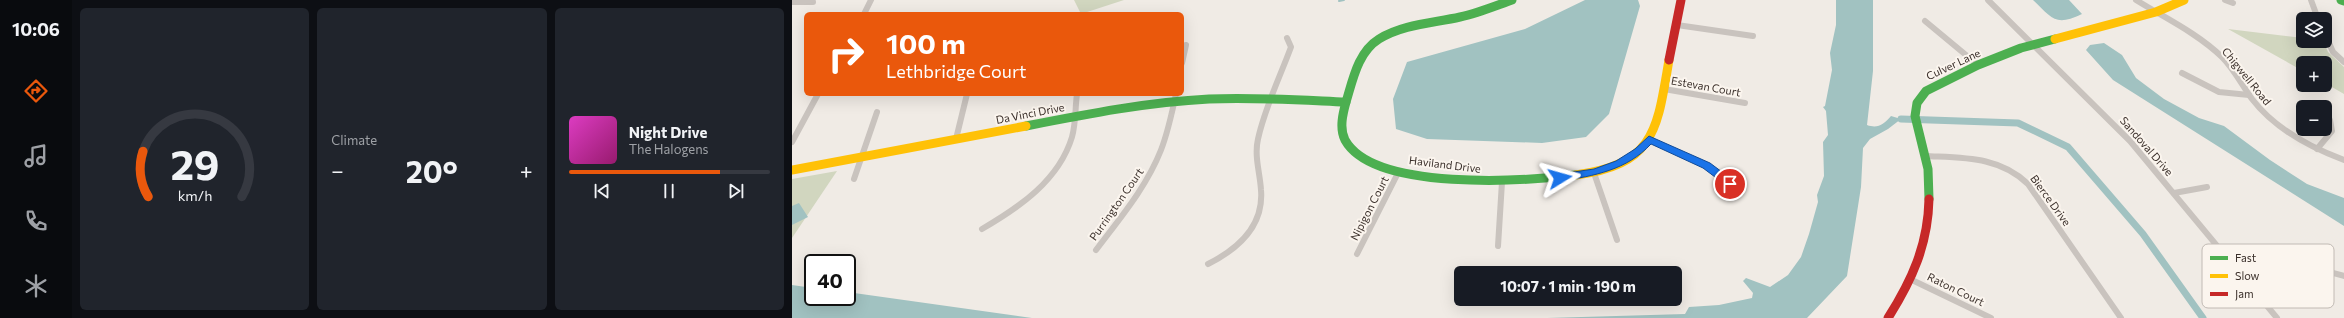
<!DOCTYPE html>
<meta charset="utf-8">
<style>
:root{--surface:#171b24;--page:#20242c;--text:#f1f3f6;--muted:#9ea1a6;--line:#363941;--accent:#ea580c}
body{margin:0;font-family:Commissioner,sans-serif;background:var(--page);color:var(--text);height:100vh;display:flex;flex-direction:column;font-size:15px;white-space:nowrap}
*{box-sizing:border-box;margin:0}
p{font-size:13px;color:var(--muted)}
.icon{flex:none;width:22px;height:22px;fill:none;stroke:currentColor;stroke-width:2;stroke-linecap:round;stroke-linejoin:round}
.map{position:relative;flex:1;overflow:hidden}
.panel{display:flex;flex-direction:column;gap:8px;padding:8px;background:#0d0f14;width:720px}
.panel>*{flex:none}
.hud{position:absolute;left:12px;top:12px;width:380px;height:84px;border-radius:6px;box-shadow:0 4px 16px #0002;background:#ea580c;color:#fff;overflow:hidden}
.buttons{position:absolute;left:1504px;top:12px;display:grid;gap:8px}
.buttons a{display:grid;place-items:center;width:36px;height:36px;border-radius:6px;background:var(--surface);box-shadow:0 4px 16px #0002;font-size:20px}
.speed{position:absolute;left:12px;top:254px;display:flex;gap:8px;font-size:20px;font-weight:700;text-align:center}
.speed>*{display:grid;place-content:center;width:52px;height:52px;border-radius:50%;background:var(--surface);box-shadow:0 4px 16px #0002;line-height:1}
.speed .limit{border:2px solid #111;border-radius:6px;background:#fff;color:#111}
.pin{position:absolute;display:grid;place-items:center;width:34px;height:34px;color:#fff;margin:-17px;border:2px solid #fff;border-radius:50%;box-shadow:0 1px 4px #0007}
.me{position:absolute;width:44px;margin:-22px;rotate:82deg;stroke-linejoin:round;filter:drop-shadow(0 0 3px #0008)}
.turn{display:flex;align-items:center;gap:14px;height:84px;padding:0 16px;font-size:18px}
.turn .icon{width:52px;height:52px;stroke-width:2.5}
.turn b{display:block;font-size:28px;line-height:34px}
.big{font-size:30px;font-weight:700;line-height:1.1}
.panel .tile{flex:1;display:flex;flex-direction:column;justify-content:center;gap:6px;min-width:0;padding:0 14px;border-radius:6px;background:var(--page)}
.panel .dial{align-items:center;gap:0}
.dial svg{height:104px;overflow:visible;fill:none;stroke:var(--line);stroke-width:7;stroke-linecap:round;text-anchor:middle}
.dial text{fill:var(--text);stroke:none}
.song{display:flex;align-items:center;gap:12px}
.cover{width:48px;height:48px;border-radius:6px;background:linear-gradient(135deg,hsl(310 70% 55%),hsl(320 70% 35%))}
.played{height:4px;border-radius:2px;background:linear-gradient(90deg,var(--accent) 75%,var(--line) 75%)}
.keys{display:flex;justify-content:space-around;direction:ltr}
.heat{display:flex;justify-content:space-between;align-items:center;font-size:22px;direction:ltr}
.panel .tiles{flex:1;display:grid;gap:8px;grid-template-columns:repeat(3,1fr)}
.trip{position:absolute;left:662px;top:266px;width:228px;height:40px;border-radius:6px;background:var(--surface);box-shadow:0 4px 16px #0002;font-weight:700;line-height:40px;text-align:center}
main{display:flex;flex:1;min-height:0}
.tabs{display:flex;flex-direction:column;width:72px;justify-content:space-around;align-items:center;background:#090b0e;color:var(--muted)}
.tabs .icon{width:28px;height:28px}
.tabs .on{color:var(--accent)}
.tabs b{font-size:18px;color:var(--text)}
.map>svg:first-child{display:block}
.green{fill:#d1d6bf}
.water{fill:#a1c2c1}
.lines{fill:none;stroke-linecap:round;stroke-linejoin:round}
.stream{stroke:#a1c2c1;stroke-width:2}
.canal{stroke:#a1c2c1;stroke-width:7}
.street{stroke:#c9c3be;stroke-width:6}
.fast{stroke:#4caf50;stroke-width:9}
.slow{stroke:#ffc107;stroke-width:9}
.jam{stroke:#c62828;stroke-width:9}
.route{fill:#1a73e8;stroke:#114b97}
.labels{text-anchor:middle;dominant-baseline:central;stroke-width:4;stroke-linejoin:round;paint-order:stroke}
.street-label{font-size:11px;fill:#3b302b;stroke:#fbf5ee}
.key{fill:#fbf5ee;stroke:#c1bab4;stroke-width:1}
.key-label{font-size:11px;fill:#3b302b}
</style>
<main>
<nav class="tabs">
<b>10:06</b>
<svg class="icon on" aria-label="directions" viewBox="0 0 24 24"><path d="M12 3l9 9-9 9-9-9zM9 14v-3h6M13 9l2 2-2 2"/></svg>
<svg class="icon" aria-label="music" viewBox="0 0 24 24"><path d="M9 18V5l10-2v13"/><circle cx="6" cy="18" r="3"/><circle cx="16" cy="16" r="3"/></svg>
<svg class="icon" aria-label="phone" viewBox="0 0 24 24"><path d="M5 4h4l2 5-3 2q2 4 5 5l2-3 5 2v4C11 20 4 13 5 4z"/></svg>
<svg class="icon" aria-label="climate" viewBox="0 0 24 24"><path d="M12 3v18M4 7l16 10M4 17L20 7"/></svg>
</nav>
<section class="panel">
<div class="tiles">
<div class="tile dial"><svg viewBox="0 0 100 80">
<path d="M14 69A42 42 0 1 1 86 69"/>
<path d="M14 69A42 42 0 0 1 10 34" stroke="#ea580c"/>
<text x="50" y="56" font-size="32" font-weight="700">29</text>
<text x="50" y="72" font-size="11">km/h</text>
</svg></div>
<div class="tile"><p>Climate</p>
<div class="heat"><a>−</a><b class="big">20°</b><a>+</a></div>
</div>
<div class="tile">
<div class="song"><i class="cover"></i><div><b>Night Drive</b><p>The Halogens</p></div></div>
<div class="played"></div>
<div class="keys"><svg class="icon" aria-label="previous" viewBox="0 0 24 24"><path d="M18 5L8 12l10 7zM5 5v14"/></svg><svg class="icon" aria-label="pause" viewBox="0 0 24 24"><path d="M8 5v14M16 5v14"/></svg><svg class="icon" aria-label="next" viewBox="0 0 24 24"><path d="M6 5l10 7-10 7zM19 5v14"/></svg></div>
</div>
</div>
</section>
<div class="map">
<svg width="1552" height="318" viewBox="0 0 1552 318">
<rect width="100%" height="100%" fill="#f0ebe5"/>
<g class="green">
<path d="M282 0H332L289 14Z"/>
<path d="M1436 29 1511 38V41H1531L1536 52 1552 67V94L1533 83V63H1511V71Z"/>
<path d="M45 171 0 238V179Z"/>
</g>
<g class="water">
<path d="M793 0H846L848 6 817 114 794 137 750 143 635 139 604 129 601 99 615 62 733 29Z"/>
<path d="M1044 0H1081V71L1075 125C1086 129 1092 124 1099 116L1109 119 1096 129 1078 139 1071 148 1069 187 1055 276 1015 318H755L893 314 897 307 927 305 960 298 961 293 951 281 954 278 978 287 996 275 1009 257 1017 234 1026 202 1025 195 1032 176 1031 142 1036 135 1034 111 1031 107 1033 106 1040 70 1038 53 1044 25Z"/>
<path d="M1241 0H1277L1290 14C1263 27 1260 18 1241 0Z"/>
<path d="M1312 43 1330 55 1344 78 1372 99 1407 118 1432 126 1478 160 1515 184 1552 198V226L1321 80 1294 50 1298 45Z"/>
<path d="M7 203 16 217 0 225V206Z"/>
<path d="M0 285 21 288V297H55V292L240 318H0Z"/>
</g>
<g class="lines">
<path class="stream" d="M547 1 552 0"/>
<path class="canal" d="M1109 119 1226 123 1276 147 1351 234 1411 318"/>
<g class="street">
<path d="M1196 0 1338 141 1485 318"/>
<path d="M1344 0C1373 18 1405 33 1430 57 1442 69 1450 85 1460 99 1483 129 1517 147 1552 160"/>
<path d="M1433 0 1441 3"/>
<path d="M1519 0 1526 19"/>
<path d="M0 2H21"/>
<path d="M72 14 79 0"/>
<path d="M1133 21 1186 65"/>
<path d="M885 25 961 36"/>
<path d="M1533 34 1541 52 1552 62"/>
<path d="M390 63 394 45"/>
<path d="M1390 73 1427 92 1457 95"/>
<path d="M872 89 953 103"/>
<path d="M164 139 175 94"/>
<path d="M857 140 914 165 938 183"/>
<path d="M0 142 26 94"/>
<path d="M1525 149 1540 131 1538 120"/>
<path d="M1133 156C1171 158 1207 156 1236 184L1329 318"/>
<path d="M802 173 825 240"/>
<path d="M62 179 85 112"/>
<path d="M1382 193 1415 187"/>
<path d="M190 229C228 207 267 180 280 137 284 123 283 108 285 94"/>
<path d="M706 246 710 182"/>
<path d="M304 250C328 218 354 188 369 150 376 132 380 113 384 94"/>
<path d="M565 254 607 171"/>
<path d="M416 264C446 249 472 226 469 190 468 173 462 156 466 139 473 107 488 77 499 47L495 38"/>
<path d="M1453 278C1487 271 1518 265 1552 276"/>
<path d="M1120 280 1199 318"/>
</g>
<g class="fast">
<path d="M720 0C703 6 686 13 668 17 642 23 611 24 587 39 566 52 561 79 554 102 551 113 547 128 553 140 582 192 733 181 784 175"/>
<path d="M1549 0 1552 1"/>
<path d="M234 126C295 114 356 102 417 99 463 97 508 100 554 102"/>
<path d="M1137 199 1136 169 1123 116 1125 103 1134 91 1186 65 1229 48 1263 39"/>
</g>
<g class="slow">
<path d="M1263 39 1364 12 1392 0"/>
<path d="M0 170 234 126"/>
<path d="M784 175C864 164 865 129 877 60"/>
</g>
<g class="jam">
<path d="M877 60 889 0"/>
<path d="M1096 318C1120 280 1136 245 1137 199"/>
</g>
</g>
<path class="route" d="M857 136 918 163 942 181V186H935L911 168 859 144C835 170 802 176 768 181L764 178 768 174 802 169 824 161 843 149Z"/>
<g class="labels">
<g class="street-label">
<text transform="translate(1161 64) rotate(-25)">Culver Lane</text>
<text transform="translate(1455 76) rotate(51)">Chigwell Road</text>
<text transform="translate(914 86) rotate(10)">Estevan Court</text>
<text transform="translate(238 113) rotate(-11)">Da Vinci Drive</text>
<text transform="translate(1355 146) rotate(49)">Sandoval Drive</text>
<text transform="translate(653 164) rotate(7)">Haviland Drive</text>
<text transform="translate(1259 200) rotate(54)">Bierce Drive</text>
<text transform="translate(324 204) rotate(-55)">Purrington Court</text>
<text transform="translate(577 208) rotate(-63)">Nipigon Court</text>
<text transform="translate(1164 289) rotate(26)">Raton Court</text>
</g>
</g>
<rect x="1410" y="244" width="132" height="64" rx="6" class="key"/>
<rect x="1418" y="256" width="18" height="4" fill="#4caf50"/>
<rect x="1418" y="274" width="18" height="4" fill="#ffc107"/>
<rect x="1418" y="292" width="18" height="4" fill="#c62828"/>
<g class="key-label">
<text x="1443" y="262">Fast</text>
<text x="1443" y="280">Slow</text>
<text x="1443" y="298">Jam</text>
</g>
</svg>
<div class="buttons">
<a><svg class="icon" aria-label="layers" viewBox="0 0 24 24"><path d="M12 4l9 5-9 5-9-5zM3 14l9 5 9-5"/></svg></a>
<a>+</a>
<a>−</a>
</div>
<div class="speed"><div class="limit">40</div></div>
<div class="pin" style="left:938px;top:184px;background:#d93025"><svg class="icon" aria-label="arrive" viewBox="0 0 24 24"><path d="M6 21V4h12l-3 4 3 4H6"/></svg></div>
<svg class="me" style="left:768px;top:178px" viewBox="-20 -20 40 40"><path d="M0-17L14 15 0 8-14 15z" fill="#1a73e8" stroke="#fff" stroke-width="4"/></svg>
<div class="trip">10:07 · 1 min · 190 m</div>
<div class="hud">
<div class="turn"><svg class="icon" aria-label="right" viewBox="0 0 24 24"><path d="M7 20v-9h11M14 6l5 5-5 5"/></svg><div><b>100 m</b>Lethbridge Court</div></div>
</div>
</div>
</main>
